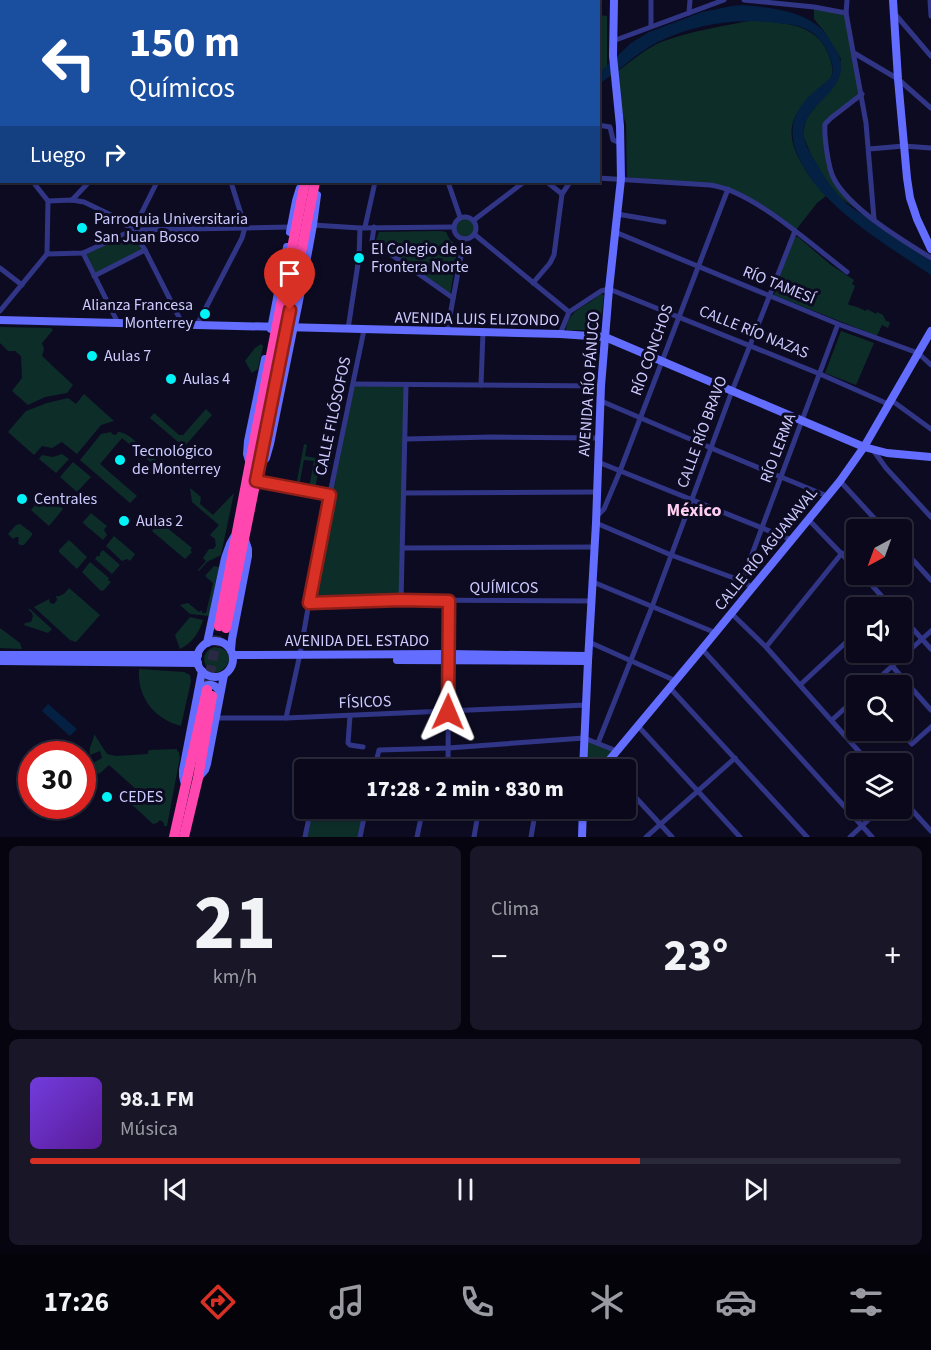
<!DOCTYPE html>
<html lang="es">
<meta charset="utf-8">
<style>
:root{--surface:#0a081a;--page:#181627;--text:#f1f3f6;--muted:#999aa2;--line:#2a2939;--accent:#d93025}
body{margin:0;font-family:"Source Sans 3",sans-serif;background:var(--page);color:var(--text);height:100vh;display:flex;flex-direction:column;font-size:22px;white-space:nowrap}
*{box-sizing:border-box;margin:0}
p{font-size:20px;color:var(--muted)}
.icon{flex:none;width:33px;height:33px;fill:none;stroke:currentColor;stroke-width:2;stroke-linecap:round;stroke-linejoin:round}
.map{position:relative;height:837px;overflow:hidden}
.panel{display:flex;flex-direction:column;gap:9px;padding:9px;background:#06040e;flex:1}
.panel>*{flex:none}
.guide{position:absolute;left:0px;top:0px;width:600px;height:183px;box-shadow:0 2px 4px #0004,0 0 0 2px var(--line);background:#1a4fa0;color:#fff;overflow:hidden}
.needle{width:39px;rotate:221deg}
.buttons{position:absolute;left:846px;top:519px;display:grid;gap:12px}
.buttons a{display:grid;place-items:center;width:66px;height:66px;border-radius:6px;background:var(--surface);box-shadow:0 2px 4px #0004,0 0 0 2px var(--line);font-size:30px}
.speed{position:absolute;left:18px;top:741px;display:flex;gap:12px;font-size:30px;font-weight:700;text-align:center}
.speed>*{display:grid;place-content:center;width:78px;height:78px;border-radius:50%;background:var(--surface);box-shadow:0 2px 4px #0004,0 0 0 2px var(--line);line-height:1}
.speed .limit{border:9px solid #d22;background:#fff;color:#111}
.pin{position:absolute;display:grid;place-items:center;width:51px;height:51px;color:#fff;margin:-62px -26px;border-radius:50% 50% 50% 0;rotate:-45deg;box-shadow:0 0 6px #0007}
.pin .icon{rotate:45deg}
.me{position:absolute;width:66px;margin:-33px;rotate:1deg;stroke-linejoin:round;filter:drop-shadow(0 0 4px #0008)}
.turn{display:flex;align-items:center;gap:21px;height:126px;padding:0 30px;font-size:27px}
.turn .icon{width:78px;height:78px;stroke-width:2.5}
.turn b{display:block;font-size:42px;line-height:51px}
.then{display:flex;align-items:center;height:57px;padding:0 30px;background:#0003;gap:12px;font-size:22px}
.big{font-size:45px;font-weight:800;line-height:1.1}
.panel .tile{flex:1;display:flex;flex-direction:column;justify-content:center;gap:9px;min-width:0;padding:0 21px;border-radius:9px;background:var(--page)}
.panel .dial{align-items:center;gap:0}
.dial b{font-size:78px;line-height:1}
.song{display:flex;align-items:center;gap:18px}
.cover{width:72px;height:72px;border-radius:9px;background:linear-gradient(135deg,hsl(260 70% 55%),hsl(270 70% 35%))}
.played{height:6px;border-radius:3px;background:linear-gradient(90deg,var(--accent) 70%,var(--line) 70%)}
.keys{display:flex;justify-content:space-around;direction:ltr}
.heat{display:flex;justify-content:space-between;align-items:center;font-size:33px;direction:ltr}
.panel .tiles{flex:1;display:grid;gap:9px;grid-template-columns:1fr 1fr}
.tile:last-child{grid-column:span 2}
.trip{position:absolute;left:294px;top:759px;width:342px;height:60px;border-radius:6px;background:var(--surface);box-shadow:0 2px 4px #0004,0 0 0 2px var(--line);font-weight:800;line-height:60px;text-align:center}
.dock{display:flex;height:96px;justify-content:space-around;align-items:center;background:#04030a;color:var(--muted)}
.dock .icon{width:42px;height:42px}
.dock .current{color:var(--accent)}
.dock b{font-size:27px;color:var(--text)}
.map>svg:first-child{display:block}
.green{fill:#0d2d29}
.water{fill:#042042}
.lines{fill:none;stroke-linecap:round;stroke-linejoin:round}
.highway-tunnel{stroke:#2a2843;stroke-width:10;stroke-dasharray:10 5;stroke-linecap:butt}
.street{stroke:#313586;stroke-width:5}
.secondary{stroke:#636dff;stroke-width:8}
.highway{stroke:#ff47af;stroke-width:10}
.highway-bridge{stroke:#ff47af;stroke-width:10}
.route-casing{stroke:#8d1f18;stroke-width:15}
.route{stroke:#d93025;stroke-width:10}
.poi-dot{fill:#00f4f7;stroke:#0d0b22;stroke-width:2}
.labels{text-anchor:middle;dominant-baseline:central;stroke-width:6;stroke-linejoin:round;paint-order:stroke}
.poi-label{font-size:16px;fill:#ceccff;stroke:#0d0b22;text-anchor:start}
.street-label{font-size:16px;fill:#ceccff;stroke:#0d0b22}
.neighbourhood-label{font-size:18px;font-weight:bold;fill:#ffcef1;stroke:#0d0b22}
</style>
<div class="map">
<svg width="931" height="837" viewBox="0 0 931 837">
<rect width="100%" height="100%" fill="#0d0b22"/>
<g class="green">
<path d="M814 7 846 13 862 94 825 124 833 177 871 219 839 197 825 179 811 155 803 135 806 119 817 105 835 85 841 59 824 31 814 19Z"/>
<path d="M599 15 607 16V66L599 74Z"/>
<path d="M754 20C785 24 819 22 830 59 832 65 834 71 831 77 826 86 814 91 808 99 801 107 793 117 792 127 788 150 811 180 826 196L817 203 795 231 728 189 627 177 626 123 621 112 618 71C631 61 646 49 661 42 691 31 723 26 754 20Z"/>
<circle cx="465" cy="228" r="11"/>
<path d="M440 231 446 232 450 240 458 246 450 296 378 243 376 240 379 232Z"/>
<path d="M795 237H798L831 265 854 280 852 284 855 286 848 304 849 305 857 307 866 311 867 309 876 314 877 312 883 315 886 321 890 322 888 328 882 325 877 336 774 295 783 266Z"/>
<path d="M110 240H139L145 250 94 276 83 253Z"/>
<path d="M600 294H602L604 296 600 328 598 330H566C568 309 587 307 600 294Z"/>
<path d="M0 327 51 328 53 330 42 343 44 349 42 356 73 385 67 393 45 397 28 405 12 391 22 378 21 356 15 351H8L0 343Z"/>
<path d="M841 331 874 343 856 385 825 373Z"/>
<path d="M261 344 263 346 258 369 252 373 245 361 255 348Z"/>
<path d="M354 385H406L401 600 308 603Z"/>
<path d="M84 394 114 421 101 425 77 454 62 442 52 448 42 446 34 455 8 432 26 411 47 403 68 398 76 404Z"/>
<path d="M206 409 212 415 184 447 150 418 154 413 179 435H183Z"/>
<path d="M111 432 112 434 116 435 118 432C126 432 138 442 140 448H142L163 466 160 470 122 438 100 464 137 496 130 503 80 460 101 434Z"/>
<path d="M304 444 307 445 305 456 331 461 330 465 320 463 315 489 309 488 314 461 304 460 299 486H296Z"/>
<path d="M62 454 69 459 56 473 39 459 42 455 53 457Z"/>
<path d="M73 462 91 477 77 492 60 477Z"/>
<path d="M190 488 201 497 200 504 213 515 234 493 221 555 207 562 199 571 198 570 206 561 203 558 209 549H213L216 546 215 539 210 535 219 525 192 502Z"/>
<path d="M45 493 63 509 49 526 31 510Z"/>
<path d="M91 513 107 526 104 530 107 535 103 540 83 523V522Z"/>
<path d="M166 515 174 517 166 527 192 548 190 550 192 552 185 559 152 531Z"/>
<path d="M20 524 32 533V535L24 545H20L18 543 19 539 18 537H16L13 539 8 534 16 525Z"/>
<path d="M114 536 135 554 130 561 127 559 122 561 106 546Z"/>
<path d="M69 540 87 557 77 569 59 552V550Z"/>
<path d="M103 550 120 565 112 574 95 559 97 556H100V553Z"/>
<path d="M90 562 109 578 108 580 111 582 104 590 101 591 82 572Z"/>
<path d="M214 566 219 567 209 616 190 614 180 605 188 603 199 612 202 610V613H206L213 583 205 576Z"/>
<path d="M69 588 100 615 76 642 70 640 34 607 49 599 50 603 54 604 57 600 56 596C62 597 66 592 69 588Z"/>
<path d="M28 609H30L52 629 48 633 24 625 25 623 31 622 33 616 32 613Z"/>
<path d="M190 617 203 620C199 633 192 643 180 649L175 635Z"/>
<path d="M0 628 20 643 22 649 0 648Z"/>
<path d="M214 647C245 648 220 687 206 666 201 657 206 650 214 647Z"/>
<path d="M139 669 184 672 190 675 191 681 181 726C154 719 137 697 139 669Z"/>
<path d="M94 734 107 754 116 756 148 754V751L150 750 177 749V751L179 752V756L180 757 167 826H164V823L160 820 157 823 153 824 128 801 137 790 109 765 99 774 91 767V764L102 758 100 751 90 755C88 746 94 742 94 734Z"/>
<path d="M584 738 617 751 601 769 583 770Z"/>
<path d="M312 809H366L361 837H306Z"/>
</g>
<g class="water">
<path d="M743 5C766 7 800 10 818 26 825 31 830 40 835 48 841 57 843 67 839 78 832 97 801 111 804 135 805 146 811 155 817 164 824 176 831 188 841 198 849 207 860 213 871 219 891 233 910 248 931 261V275C887 245 814 203 796 151 787 125 796 108 815 91 821 85 832 80 833 71 833 64 829 55 826 49 815 28 799 25 777 23 735 18 696 24 658 42 636 53 619 71 599 84L598 74 631 43 649 32 702 12 732 6Z"/>
<path d="M48 704 77 729 70 736 42 711Z"/>
</g>
<g class="lines">
<path class="highway-tunnel" d="M207 690 219 626"/>
<g class="street">
<path d="M62 0 118 2"/>
<path d="M509 0V2"/>
<path d="M744 0 814 7 846 13"/>
<path d="M847 0 846 13 866 123 874 219"/>
<path d="M930 0 931 16"/>
<path d="M222 2V0"/>
<path d="M549 2V0"/>
<path d="M590 2V0"/>
<path d="M689 13 690 0"/>
<path d="M895 14 931 56"/>
<path d="M651 26V0"/>
<path d="M613 41 724 0"/>
<path d="M854 53 898 79 931 108"/>
<path d="M0 57 2 58"/>
<path d="M862 94 831 118 825 124C824 136 828 168 834 179 850 209 902 240 931 258"/>
<path d="M0 118H2"/>
<path d="M598 125 610 127 613 140 620 143"/>
<path d="M0 140 2 142"/>
<path d="M869 149 904 146 931 148"/>
<path d="M598 178 710 185C752 190 813 246 847 272"/>
<path d="M33 182 48 201"/>
<path d="M448 182 460 217"/>
<path d="M547 182 562 194"/>
<path d="M72 200 89 182"/>
<path d="M48 201 72 200 84 202 111 215 133 230 145 250 183 325"/>
<path d="M617 214 664 222"/>
<circle cx="465" cy="228" r="11"/>
<path d="M474 220 524 182"/>
<path d="M313 225 360 228 453 227"/>
<path d="M365 227 375 182"/>
<path d="M374 227 372 241 453 298"/>
<path d="M133 230 157 182"/>
<path d="M615 232 838 324 918 353 931 365"/>
<path d="M474 234 569 312"/>
<path d="M83 253 118 323"/>
<path d="M47 254 83 253 133 230 291 227"/>
<path d="M47 254 48 201"/>
<path d="M0 268 22 285"/>
<path d="M94 276 145 250"/>
<path d="M533 283 550 263 554 255 562 194 570 182"/>
<path d="M0 311 47 254"/>
<path d="M569 312 601 291 609 289 820 374 888 404"/>
<path d="M197 325 242 238 245 227 231 182"/>
<path d="M348 329 359 257 360 228"/>
<path d="M447 332 464 239"/>
<path d="M560 334 569 312"/>
<path d="M354 384 601 386"/>
<path d="M481 385 483 332"/>
<path d="M891 400 931 429"/>
<path d="M601 401 711 448 827 496"/>
<path d="M406 439 492 437 599 438"/>
<path d="M873 450 886 468 931 517"/>
<path d="M598 462 792 540"/>
<path d="M257 481 330 495"/>
<path d="M840 481 885 530"/>
<path d="M404 493 597 492"/>
<path d="M596 517 604 509 620 471 728 189"/>
<path d="M808 519 856 569"/>
<path d="M596 523 671 555 742 581 752 587"/>
<path d="M403 548 594 547"/>
<path d="M902 548 931 580"/>
<path d="M862 574 892 608"/>
<path d="M742 581 838 324"/>
<path d="M593 582 716 633"/>
<path d="M401 600 406 385"/>
<path d="M308 603 401 600 592 601"/>
<path d="M731 613 766 647 870 764"/>
<path d="M902 617 931 649"/>
<path d="M589 642 676 681"/>
<path d="M766 647 842 553"/>
<path d="M702 649 872 837"/>
<path d="M892 666 931 710"/>
<path d="M800 685 856 633"/>
<path d="M870 686 931 631"/>
<path d="M670 688 807 837"/>
<path d="M350 716 348 743 350 745 363 747"/>
<path d="M216 718H286L586 705"/>
<path d="M286 718 300 654 318 551 364 330"/>
<path d="M832 720 856 698"/>
<path d="M638 726 740 837"/>
<path d="M899 730 912 744 931 727"/>
<path d="M598 743 652 607 732 391 795 231"/>
<path d="M374 770 379 750 448 748 584 738 617 751"/>
<path d="M448 770 449 601"/>
<path d="M517 770 583 763"/>
<path d="M626 787 672 837"/>
<path d="M902 799 931 831"/>
<path d="M305 837 311 808"/>
<path d="M360 837 366 808"/>
<path d="M417 837 423 808"/>
<path d="M474 837 479 808"/>
<path d="M531 837 536 808"/>
<path d="M646 837 735 758"/>
<path d="M850 837 881 808"/>
</g>
<g class="secondary">
<path d="M893 0 898 79 907 178 910 198 917 219 931 249"/>
<path d="M0 7 1 0"/>
<path d="M290 232 296 201 300 188"/>
<path d="M0 320 560 334 605 337 864 447 887 453 931 457"/>
<path d="M271 329 287 247"/>
<path d="M249 461 247 454 248 441 265 359"/>
<path d="M261 464 266 458 270 444 299 301 313 225 317 195"/>
<circle cx="215" cy="659" r="18"/>
<path d="M207 643 225 558 230 544 234 537"/>
<path d="M231 650 232 639 248 556V549L245 540"/>
<path d="M0 655H198"/>
<path d="M233 655 449 654 588 656"/>
<path d="M397 660 588 661"/>
<path d="M0 661 198 663"/>
<path d="M199 690C207 682 217 683 220 694"/>
<path d="M583 770 588 661 596 523 601 386 609 289 621 179 620 126 613 56 614 0"/>
<path d="M601 770 702 649 840 481 864 447 931 331"/>
<path d="M199 777 205 770 207 764 224 675"/>
<path d="M184 781 183 776V770L202 671"/>
<path d="M582 837 583 808"/>
</g>
<g class="highway">
<path d="M340 2 341 0"/>
<path d="M351 2V0"/>
<path d="M219 626 255 437"/>
<path d="M226 628 264 440"/>
<path d="M174 837 207 690"/>
<path d="M184 837 198 778 212 696"/>
</g>
<g class="highway-bridge">
<path d="M255 437 305 182"/>
<path d="M264 440 315 182"/>
</g>
</g>
<g class="lines">
<defs>
<path id="route" d="M290 310 256 481 330 495 309 603 401 600 449 601 448 712"/>
</defs>
<use href="#route" class="route-casing"/>
<use href="#route" class="route"/>
</g>
<g class="poi-dot">
<circle cx="82" cy="228" r="6"/>
<circle cx="359" cy="258" r="6"/>
<circle cx="205" cy="314" r="6"/>
<circle cx="92" cy="356" r="6"/>
<circle cx="171" cy="379" r="6"/>
<circle cx="120" cy="460" r="6"/>
<circle cx="22" cy="499" r="6"/>
<circle cx="124" cy="521" r="6"/>
<circle cx="107" cy="797" r="6"/>
</g>
<g class="labels">
<g class="poi-label">
<text x="94" y="219">Parroquia Universitaria<tspan x="94" dy="18">San Juan Bosco</tspan></text>
<text x="371" y="249">El Colegio de la<tspan x="371" dy="18">Frontera Norte</tspan></text>
<text x="193" y="305" text-anchor="end">Alianza Francesa<tspan x="193" dy="18">Monterrey</tspan></text>
<text x="104" y="356">Aulas 7</text>
<text x="183" y="379">Aulas 4</text>
<text x="132" y="451">Tecnológico<tspan x="132" dy="18">de Monterrey</tspan></text>
<text x="34" y="499">Centrales</text>
<text x="136" y="521">Aulas 2</text>
<text x="119" y="797">CEDES</text>
</g>
<g class="street-label">
<text transform="translate(779 285) rotate(22)">RÍO TAMESÍ</text>
<text transform="translate(477 319) rotate(1)">AVENIDA LUIS ELIZONDO</text>
<text transform="translate(754 332) rotate(22)">CALLE RÍO NAZAS</text>
<text transform="translate(652 350) rotate(-70)">RÍO CONCHOS</text>
<text transform="translate(589 384) rotate(-86)">AVENIDA RÍO PÁNUCO</text>
<text transform="translate(333 416) rotate(-78)">CALLE FILÓSOFOS</text>
<text transform="translate(702 432) rotate(-70)">CALLE RÍO BRAVO</text>
<text transform="translate(778 448) rotate(-69)">RÍO LERMA</text>
<text transform="translate(766 549) rotate(-51)">CALLE RÍO AGUANAVAL</text>
<text x="504" y="588">QUÍMICOS</text>
<text x="357" y="641">AVENIDA DEL ESTADO</text>
<text transform="translate(365 702) rotate(-2)">FÍSICOS</text>
</g>
<g class="neighbourhood-label">
<text x="694" y="510">México</text>
</g>
</g>
</svg>
<div class="buttons">
<a><svg class="needle" viewBox="-14 -14 28 28"><path d="M0-13l5 13h-10z" fill="#e53935"/><path d="M0 13l5-13h-10z" fill="#999aa2"/></svg></a>
<a><svg class="icon" aria-label="sound" viewBox="0 0 24 24"><path d="M4 9h4l5-4v14l-5-4H4zM17 9q2 3 0 6"/></svg></a>
<a><svg class="icon" aria-label="search" viewBox="0 0 24 24"><circle cx="10" cy="10" r="6"/><path d="M15 15l6 6"/></svg></a>
<a><svg class="icon" aria-label="layers" viewBox="0 0 24 24"><path d="M12 4l9 5-9 5-9-5zM3 14l9 5 9-5"/></svg></a>
</div>
<div class="speed"><div class="limit">30</div></div>
<div class="pin" style="left:290px;top:310px;background:#d93025"><svg class="icon" aria-label="arrive" viewBox="0 0 24 24"><path d="M6 21V4h12l-3 4 3 4H6"/></svg></div>
<svg class="me" style="left:448px;top:712px" viewBox="-20 -20 40 40"><path d="M0-17L14 15 0 8-14 15z" fill="#d93025" stroke="#fff" stroke-width="4"/></svg>
<div class="trip">17:28 · 2 min · 830 m</div>
<div class="guide">
<div class="turn"><svg class="icon" aria-label="left" viewBox="0 0 24 24"><path d="M17 20v-9H6M10 6l-5 5 5 5"/></svg><div><b>150 m</b>Químicos</div></div>
<div class="then">Luego<svg class="icon" aria-label="right" viewBox="0 0 24 24"><path d="M7 20v-9h11M14 6l5 5-5 5"/></svg></div>
</div>
</div>
<section class="panel">
<div class="tiles">
<div class="tile dial"><b>21</b><p>km/h</p></div>
<div class="tile"><p>Clima</p>
<div class="heat"><a>−</a><b class="big">23°</b><a>+</a></div>
</div>
<div class="tile">
<div class="song"><i class="cover"></i><div><b>98.1 FM</b><p>Música</p></div></div>
<div class="played"></div>
<div class="keys"><svg class="icon" aria-label="previous" viewBox="0 0 24 24"><path d="M18 5L8 12l10 7zM5 5v14"/></svg><svg class="icon" aria-label="pause" viewBox="0 0 24 24"><path d="M8 5v14M16 5v14"/></svg><svg class="icon" aria-label="next" viewBox="0 0 24 24"><path d="M6 5l10 7-10 7zM19 5v14"/></svg></div>
</div>
</div>
</section>
<nav class="dock">
<b>17:26</b>
<svg class="icon current" aria-label="directions" viewBox="0 0 24 24"><path d="M12 3l9 9-9 9-9-9zM9 14v-3h6M13 9l2 2-2 2"/></svg>
<svg class="icon" aria-label="music" viewBox="0 0 24 24"><path d="M9 18V5l10-2v13"/><circle cx="6" cy="18" r="3"/><circle cx="16" cy="16" r="3"/></svg>
<svg class="icon" aria-label="phone" viewBox="0 0 24 24"><path d="M5 4h4l2 5-3 2q2 4 5 5l2-3 5 2v4C11 20 4 13 5 4z"/></svg>
<svg class="icon" aria-label="climate" viewBox="0 0 24 24"><path d="M12 3v18M4 7l16 10M4 17L20 7"/></svg>
<svg class="icon" aria-label="car" viewBox="0 0 24 24"><path d="M5 17H2v-5l4-1 3-4h7l3 4 3 1v5h-3M9 17h6M6 11h13"/><circle cx="7" cy="17" r="2"/><circle cx="17" cy="17" r="2"/></svg>
<svg class="icon" aria-label="filters" viewBox="0 0 24 24"><path d="M4 7h16M4 17h16"/><circle cx="9" cy="7" r="2"/><circle cx="15" cy="17" r="2"/></svg>
</nav>
